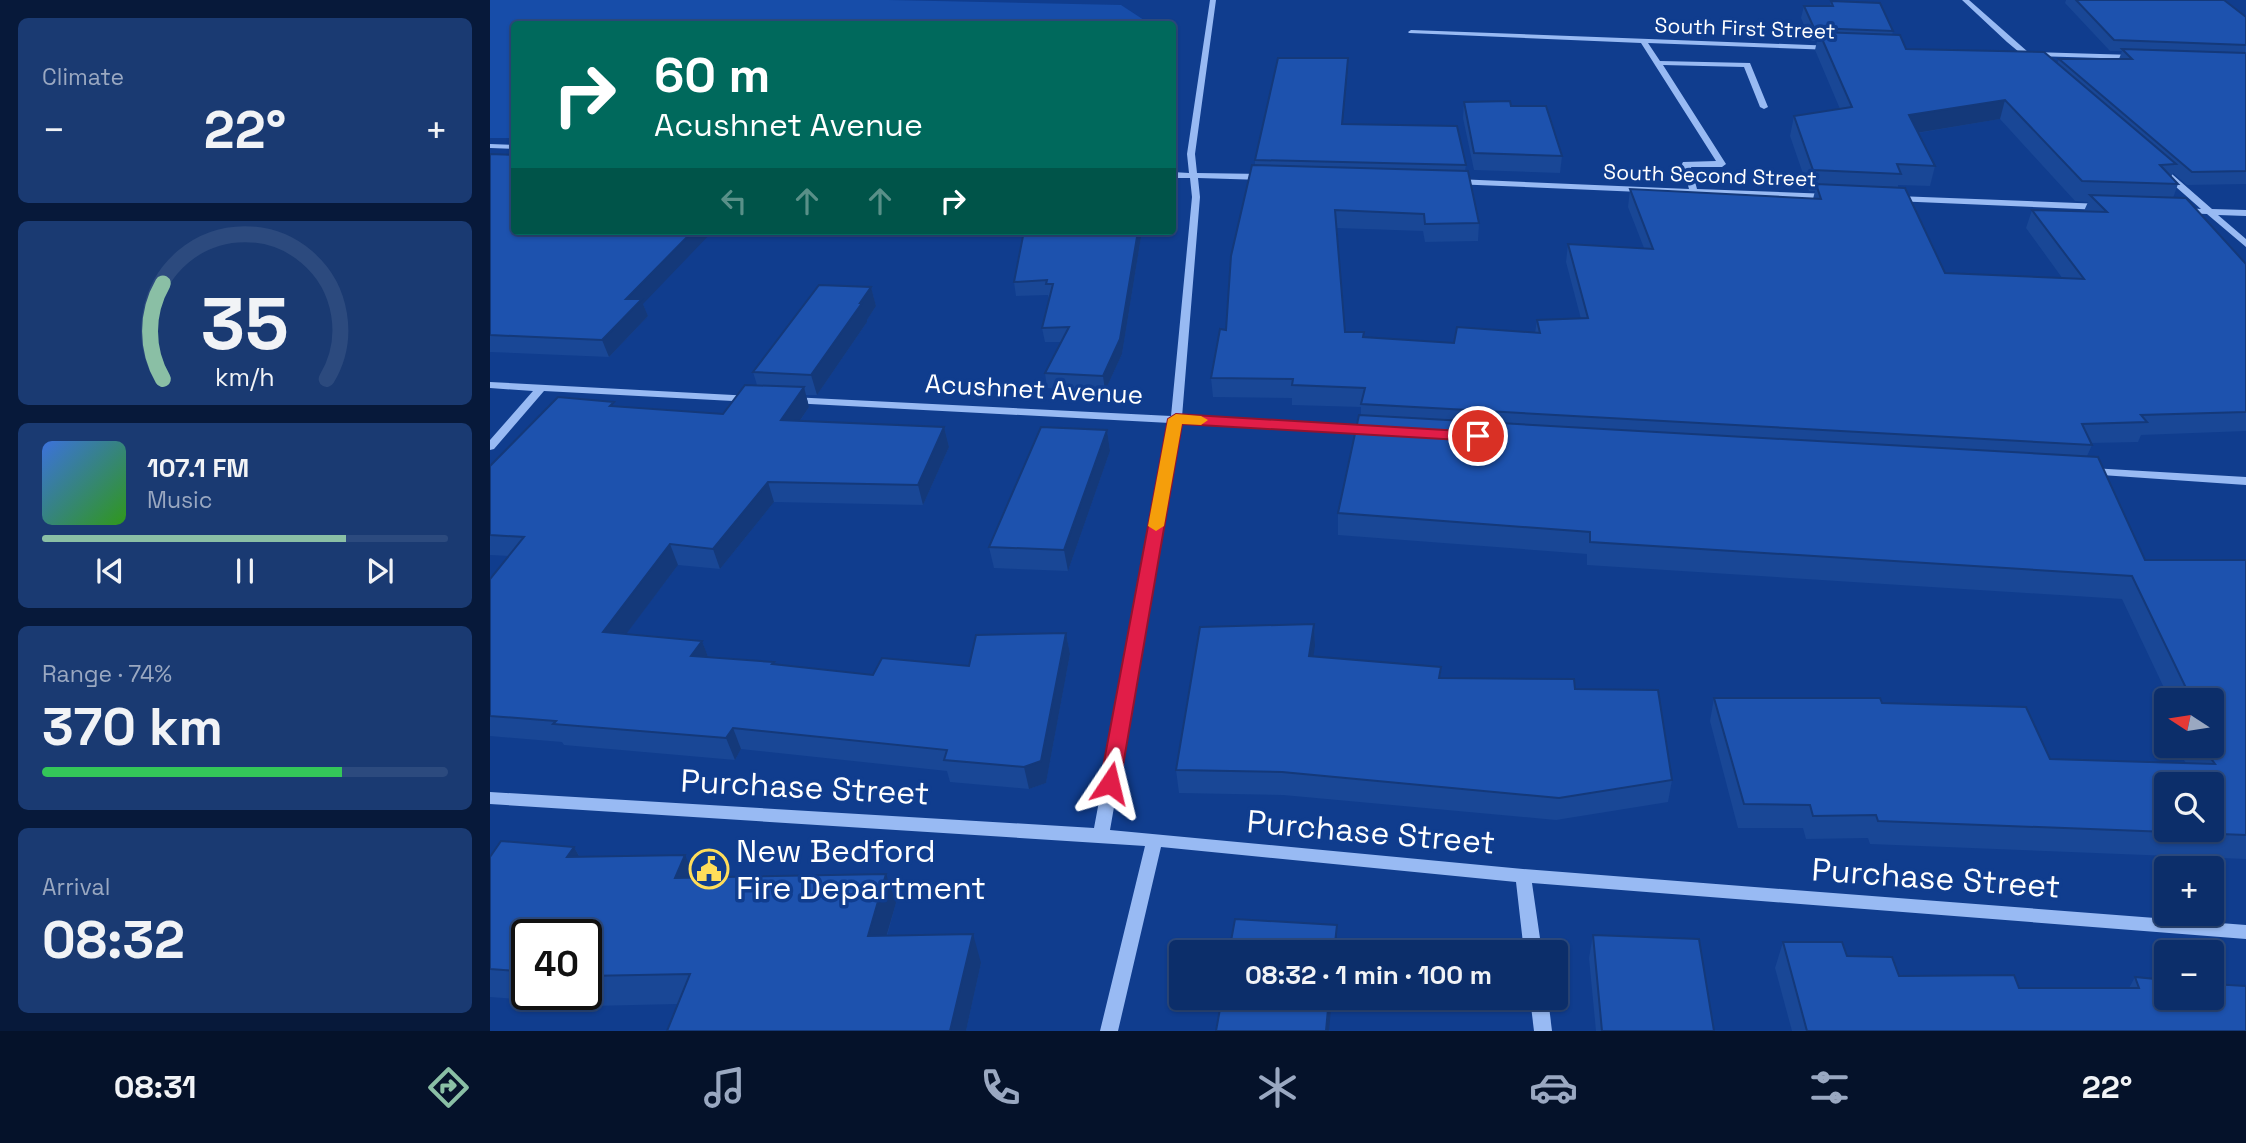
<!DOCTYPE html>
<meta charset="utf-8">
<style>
:root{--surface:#0c2e6a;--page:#1a3a72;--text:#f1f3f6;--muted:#9aa8c1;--line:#2c4a7e;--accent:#8abfa5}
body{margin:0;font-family:"Space Grotesk",sans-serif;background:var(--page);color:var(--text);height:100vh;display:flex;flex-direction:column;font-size:26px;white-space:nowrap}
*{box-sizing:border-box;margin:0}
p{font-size:23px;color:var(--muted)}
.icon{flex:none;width:38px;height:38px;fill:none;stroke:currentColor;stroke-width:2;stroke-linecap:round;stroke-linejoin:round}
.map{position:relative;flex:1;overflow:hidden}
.details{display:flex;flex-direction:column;gap:18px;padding:18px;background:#07193a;width:490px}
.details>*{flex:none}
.guide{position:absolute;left:21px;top:21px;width:665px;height:214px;border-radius:7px;box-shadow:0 2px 5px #0004,0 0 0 2px var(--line);background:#00695c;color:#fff;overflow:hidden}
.needle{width:46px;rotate:282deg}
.buttons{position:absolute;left:1664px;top:688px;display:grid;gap:14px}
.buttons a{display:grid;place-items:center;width:70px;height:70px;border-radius:7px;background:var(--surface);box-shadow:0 2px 5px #0004,0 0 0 2px var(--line);font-size:35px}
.speed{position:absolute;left:21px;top:919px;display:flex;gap:14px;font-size:35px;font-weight:700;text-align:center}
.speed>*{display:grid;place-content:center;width:91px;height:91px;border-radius:50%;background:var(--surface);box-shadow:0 2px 5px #0004,0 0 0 2px var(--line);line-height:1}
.speed .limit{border:4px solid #111;border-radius:10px;background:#fff;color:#111}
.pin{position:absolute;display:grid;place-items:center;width:60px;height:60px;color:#fff;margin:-30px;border:4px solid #fff;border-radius:50%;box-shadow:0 2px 7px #0007}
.me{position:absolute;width:77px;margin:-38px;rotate:10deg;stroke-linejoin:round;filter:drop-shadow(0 0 5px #0008)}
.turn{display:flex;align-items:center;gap:24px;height:147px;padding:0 28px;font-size:32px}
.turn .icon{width:91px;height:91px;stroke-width:2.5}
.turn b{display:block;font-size:49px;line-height:60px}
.lanes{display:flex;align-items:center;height:66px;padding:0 28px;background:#0003;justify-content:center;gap:35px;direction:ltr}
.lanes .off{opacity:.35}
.big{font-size:52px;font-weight:700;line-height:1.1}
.details .card{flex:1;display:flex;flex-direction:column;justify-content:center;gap:10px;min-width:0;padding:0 24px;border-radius:10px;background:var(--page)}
.details .dial{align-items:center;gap:0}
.dial svg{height:182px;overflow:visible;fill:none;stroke:var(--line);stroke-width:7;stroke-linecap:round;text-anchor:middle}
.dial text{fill:var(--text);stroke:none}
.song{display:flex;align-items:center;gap:21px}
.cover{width:84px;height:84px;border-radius:10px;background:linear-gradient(135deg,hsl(220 70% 55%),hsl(110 70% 35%))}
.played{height:7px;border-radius:4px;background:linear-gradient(90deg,var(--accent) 75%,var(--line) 75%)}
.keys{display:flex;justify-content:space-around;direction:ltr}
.heat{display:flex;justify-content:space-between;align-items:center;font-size:38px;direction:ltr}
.charge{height:10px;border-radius:5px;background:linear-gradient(90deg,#34c759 74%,var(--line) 0)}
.trip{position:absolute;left:679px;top:940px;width:399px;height:70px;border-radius:7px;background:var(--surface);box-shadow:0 2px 5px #0004,0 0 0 2px var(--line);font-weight:700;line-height:70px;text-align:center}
.dock{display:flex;height:112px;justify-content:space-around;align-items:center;background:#05122a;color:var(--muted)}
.dock .icon{width:49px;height:49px}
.dock .current{color:var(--accent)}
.dock b{font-size:32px;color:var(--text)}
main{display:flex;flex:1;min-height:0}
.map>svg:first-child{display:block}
.green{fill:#174da9}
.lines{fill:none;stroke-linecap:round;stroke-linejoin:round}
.minor{fill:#98baf3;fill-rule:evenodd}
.wall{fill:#194796;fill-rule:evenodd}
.shaded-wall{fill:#14397a}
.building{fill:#1d52ae;stroke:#14397a;stroke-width:2;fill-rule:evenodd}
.route{fill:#e11d48;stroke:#92132f;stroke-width:2}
.slow{fill:#f59e0b}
.labels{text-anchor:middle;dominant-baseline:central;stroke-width:7;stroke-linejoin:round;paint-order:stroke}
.far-street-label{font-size:21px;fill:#fff;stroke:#103d8e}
.street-label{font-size:26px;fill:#fff;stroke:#103d8e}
.near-street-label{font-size:32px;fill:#fff;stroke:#103d8e}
.near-poi-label{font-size:32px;fill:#fff;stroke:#103d8e;text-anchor:start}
</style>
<main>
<section class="details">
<div class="card"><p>Climate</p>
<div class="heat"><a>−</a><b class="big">22°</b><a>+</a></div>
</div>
<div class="card dial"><svg viewBox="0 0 100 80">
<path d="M14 69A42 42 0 1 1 86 69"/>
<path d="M14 69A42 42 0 0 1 14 27" stroke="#8abfa5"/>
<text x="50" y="56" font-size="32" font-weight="700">35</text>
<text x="50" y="72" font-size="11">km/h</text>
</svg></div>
<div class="card">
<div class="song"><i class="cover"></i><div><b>107.1 FM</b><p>Music</p></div></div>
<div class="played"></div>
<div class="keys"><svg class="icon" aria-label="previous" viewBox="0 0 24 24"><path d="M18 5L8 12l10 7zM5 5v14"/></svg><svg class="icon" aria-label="pause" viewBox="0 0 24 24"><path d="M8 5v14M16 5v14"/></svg><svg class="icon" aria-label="next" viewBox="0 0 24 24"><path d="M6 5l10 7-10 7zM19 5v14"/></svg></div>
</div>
<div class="card"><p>Range · 74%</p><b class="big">370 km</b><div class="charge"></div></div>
<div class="card"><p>Arrival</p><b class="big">08:32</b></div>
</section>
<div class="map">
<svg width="1756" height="1031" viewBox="0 0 1756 1031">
<rect width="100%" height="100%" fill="#103d8e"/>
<path class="green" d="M0 0H399L631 5 660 24H24V138H0Z"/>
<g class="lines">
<g class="minor">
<path d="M720 0H726L705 154 707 173 773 174 777 177 773 180 708 178 710 197 692 417 881 427 887 430 881 433 691 424 620 830 1033 869 1756 925V939L1042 883 1052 952H1034L1026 882 671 847 628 1031H610L655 846 0 804V792L604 828 680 423 301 403 296 400 301 397 681 416 702 197 700 178H682V172L699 173 697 154Z"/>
<path d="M1472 0H1479L1538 52 1644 55 1648 57 1644 59 1544 56 1548 60 1541 62 1517 42Z"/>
<path d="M921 30 1346 46 1347 48 1343 50 1158 43 1170 61 1260 63 1278 107 1274 109 1270 107 1254 67 1173 65 1236 164 1232 167H1201L1207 189 1340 194 1344 197 1340 200 963 184V180L966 179 1199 189 1192 164 1193 162 1226 161 1151 43 919 33 918 32Z"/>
<path d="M0 144 24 145V149L0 148Z"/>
<path d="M1669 168H1675L1722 209 1756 210V216L1728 215 1756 239V247L1717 214 1691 213 1690 211 1694 208 1711 209 1669 172Z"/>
<path d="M1407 196 1613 204 1617 207 1613 210 1404 201 1403 199Z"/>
<path d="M0 382 262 396 267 399 262 402 54 391 4 449 0 450V440L43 391 0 388Z"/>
<path d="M1601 468 1756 477V485L1597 474 1595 472 1597 470Z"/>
<path d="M1040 998H1058L1062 1031H1044Z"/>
</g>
</g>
<g class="wall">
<path d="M1576 0H1734L1756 17V184L1697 185 1683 173 1681 177 1688 184 1683 198 1756 264V431L1651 435 1648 442 1601 443 1602 445 1597 456 1655 560H1756V859L1380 844 1378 838 1316 839 1313 828H1248L1220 721 1224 698 1392 703 1560 759 1696 763 1684 746H1722V700H1676V734L1665 716 1676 692 1632 599 1097 565V554L848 535V513L871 415V407L802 405V398L723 397 721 378 736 330 765 165V160L858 69 853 124 976 165 975 171 989 223 988 241 935 242 933 231 847 228 855 332 874 337 964 343 1045 333 1047 320 1091 319 1076 262 1078 244 1154 248 1138 207 1140 189 1323 199 1325 191H1319L1300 136 1304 116 1350 109 1325 50 1327 41H1321L1311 18 1314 6H1340L1341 1 1403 31 1402 35 1416 49 1567 64 1569 59H1629L1632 51H1620L1575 3ZM1510 119 1585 201 1598 202 1594 211 1542 210 1536 228 1573 279 1455 273 1408 187V185L1440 186 1445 166 1428 133Z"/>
<path d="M974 102 1021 106 1072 156 1070 173 984 170 973 118Z"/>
<path d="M0 154 153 304 158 316 119 357 0 352Z"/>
<path d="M534 231H652L632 354 615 391 557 388 555 373 571 342H555L552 328 559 299 558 295 526 296 524 282Z"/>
<path d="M381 287 386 306 377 320V322L327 395H316L319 407 310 421 454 427 459 447 433 505 284 502 230 569 188 565 136 634 212 641 218 657 284 662 285 665 383 675 479 666 576 633 580 654 556 783 539 789 460 782 457 771 251 749 245 760 74 745 72 742 0 736V579L19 556 0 555V466L126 407 233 414 267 385 263 372Z"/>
<path d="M617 430 620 451 578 571 504 568 499 547Z"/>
<path d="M824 624 825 646 823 656 951 667 950 678 1085 689 1182 780 1178 802 1066 820 793 795 689 793 686 770Z"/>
<path d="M84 847 90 857 205 877 406 903 397 936 491 963 476 1031H177L188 1004 57 1007 53 1001 0 997V857ZM37 934H96V994H37Z"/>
<path d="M1103 935 1224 1031H1106L1099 958Z"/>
<path d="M1293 942 1357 956 1409 976 1529 988H1639L1645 977 1756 1031H1302L1285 968Z"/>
</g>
<g class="shaded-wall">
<path d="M858 58V69L852 135V124Z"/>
<path d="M1515 100 1510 119 1414 135 1419 115Z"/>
<path d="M203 231H223L153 304 158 316 119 357 112 340 136 299Z"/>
<path d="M648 231H652L632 354 615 391 613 376Z"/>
<path d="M381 287 386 306 377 320V322L327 395 321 375Z"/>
<path d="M314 387 319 407 297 440 291 420Z"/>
<path d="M454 427 459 447 433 505 428 485Z"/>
<path d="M617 430 620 451 578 571 574 550Z"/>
<path d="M278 482 284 502 230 569 223 549Z"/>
<path d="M180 544 188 565 122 653 113 632Z"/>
<path d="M824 624 825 646 820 678 819 656Z"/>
<path d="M576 633 580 654 556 783 539 789 534 767Z"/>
<path d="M212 641 220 662 201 656Z"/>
<path d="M243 728 251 749 245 760 236 738Z"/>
<path d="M84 847 100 876 77 857Z"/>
<path d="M195 855 208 885 185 878Z"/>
<path d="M396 874 406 903 388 965 378 936Z"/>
<path d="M847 925V952H844Z"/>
<path d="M483 934 491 963 476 1031H460Z"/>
<path d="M839 998H842L839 1031H836Z"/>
</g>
<g class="building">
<path d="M1586 0H1734L1756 17V45L1624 40Z"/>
<path d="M1341 1 1390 3 1403 31 1324 28 1314 6H1343Z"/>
<path d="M1329 32 1410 35 1416 49 1554 52 1686 164 1670 165 1688 184 1592 181 1515 100 1419 115 1445 166 1407 164 1411 174 1323 170 1304 116 1362 107Z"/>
<path d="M1632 49 1756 53V171L1702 172 1569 59H1642Z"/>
<path d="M788 58H858L852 124 967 126 976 165 765 160Z"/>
<path d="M1020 101 1021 106H1056L1072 156 984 153 974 102Z"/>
<path d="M0 154 24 155V231H203L136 299H152L112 340 0 335Z"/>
<path d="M762 165 978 171 989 223 935 224 934 214 845 210 855 332H874L873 337 964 343 967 327 1050 333 1047 320 1098 318 1078 244 1163 249 1140 189 1331 199 1326 184 1415 188 1455 273 1594 279 1542 210 1617 212 1600 195 1696 198 1756 264V412L1651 415 1657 422 1592 424 1602 445 871 404 875 388 802 385 803 379 721 378 730 329 736 330 741 256Z"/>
<path d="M534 231H648L630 339 613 376 555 373 579 327 552 328 563 284H556L557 280 524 282Z"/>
<path d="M329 285 381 287 370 303H372L321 375 263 372Z"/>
<path d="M255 385 314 387 291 420 454 427 428 485 278 482 223 549 180 544 113 632 212 641 201 656 284 662 282 664 383 675 392 658 479 666 486 635 576 633 551 761 534 767 454 760 457 750 243 728 236 738 63 724 66 721 0 716V579L34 537 0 535V466L68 397 124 402 120 406 233 414Z"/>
<path d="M869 415 1608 457 1655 560H1756V835L1388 821 1386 815 1323 816 1320 805 1254 804 1224 698H1390L1392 703 1536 707 1560 759 1725 764 1712 746H1722V700H1681L1676 692H1698L1642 576 1100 542V532L848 513ZM1676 784H1722V830H1676Z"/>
<path d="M551 427 617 430 574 550 499 547Z"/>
<path d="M824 624 819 656 951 667 949 678 1084 679 1085 689 1168 690 1182 780 1069 798 792 772 686 770 710 627Z"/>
<path d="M11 841 84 847 77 857 195 855 185 878 396 874 378 936 483 934 460 1031H177L200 974 96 976V934H37V972L0 969V857Z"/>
<path d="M745 919 847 925 844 952H739Z"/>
<path d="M1103 935 1209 939 1224 1031H1112Z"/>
<path d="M1293 942H1352L1357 956 1402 957 1409 976 1524 975 1529 988H1649L1645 977 1676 980V998H1722V984L1756 986V1031H1317Z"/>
<path d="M732 998H839L836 1031H726Z"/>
</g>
<path class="route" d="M686 414 988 432 995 436 988 441 692 424 630 783 627 788 620 791 613 788 610 783 678 419Z"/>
<path class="slow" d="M686 414 711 416 718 420 711 425 692 424 674 526 666 531 658 526 678 419Z"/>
<defs>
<symbol id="civic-ring" viewBox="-11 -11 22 22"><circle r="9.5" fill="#103d8e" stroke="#ffdd5a" stroke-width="1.5"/><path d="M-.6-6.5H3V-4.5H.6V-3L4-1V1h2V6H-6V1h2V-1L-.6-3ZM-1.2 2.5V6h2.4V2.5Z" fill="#ffdd5a"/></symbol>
</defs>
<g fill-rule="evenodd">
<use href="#civic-ring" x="197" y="847" width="44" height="44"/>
</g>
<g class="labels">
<g class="far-street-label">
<text transform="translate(1255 28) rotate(2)">South First Street</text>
<text transform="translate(1220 175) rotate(2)">South Second Street</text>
</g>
<g class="street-label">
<text transform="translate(544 389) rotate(3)">Acushnet Avenue</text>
</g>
<g class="near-street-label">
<text transform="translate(315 787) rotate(3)">Purchase Street</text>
<text transform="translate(881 832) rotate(5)">Purchase Street</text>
<text transform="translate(1446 878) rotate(4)">Purchase Street</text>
</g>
<g class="near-poi-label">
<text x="246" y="851">New Bedford<tspan x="246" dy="37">Fire Department</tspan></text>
</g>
</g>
</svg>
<div class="buttons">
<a><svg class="needle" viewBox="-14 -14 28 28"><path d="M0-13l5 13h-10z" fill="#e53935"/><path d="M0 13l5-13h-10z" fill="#9aa8c1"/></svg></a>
<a><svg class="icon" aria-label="search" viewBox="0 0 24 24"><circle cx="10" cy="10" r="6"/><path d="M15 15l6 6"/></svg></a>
<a>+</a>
<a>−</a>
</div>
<div class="speed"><div class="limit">40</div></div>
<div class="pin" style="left:988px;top:436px;background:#d93025"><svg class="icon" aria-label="arrive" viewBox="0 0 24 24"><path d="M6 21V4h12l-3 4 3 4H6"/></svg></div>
<svg class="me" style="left:620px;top:783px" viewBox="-20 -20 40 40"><path d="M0-17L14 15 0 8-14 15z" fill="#e11d48" stroke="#fff" stroke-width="4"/></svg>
<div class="trip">08:32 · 1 min · 100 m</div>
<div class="guide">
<div class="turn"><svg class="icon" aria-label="right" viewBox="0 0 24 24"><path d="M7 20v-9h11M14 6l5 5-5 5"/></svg><div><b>60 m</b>Acushnet Avenue</div></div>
<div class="lanes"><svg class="icon off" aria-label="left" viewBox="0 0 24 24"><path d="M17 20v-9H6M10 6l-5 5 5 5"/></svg><svg class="icon off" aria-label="ahead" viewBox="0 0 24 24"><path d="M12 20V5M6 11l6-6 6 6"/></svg><svg class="icon off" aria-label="ahead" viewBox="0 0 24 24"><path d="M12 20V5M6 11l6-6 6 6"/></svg><svg class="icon" aria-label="right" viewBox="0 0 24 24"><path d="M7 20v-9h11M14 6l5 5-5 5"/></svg></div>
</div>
</div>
</main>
<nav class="dock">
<b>08:31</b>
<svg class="icon current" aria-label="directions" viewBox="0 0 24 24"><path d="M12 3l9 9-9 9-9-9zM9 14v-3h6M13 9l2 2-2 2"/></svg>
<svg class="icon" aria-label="music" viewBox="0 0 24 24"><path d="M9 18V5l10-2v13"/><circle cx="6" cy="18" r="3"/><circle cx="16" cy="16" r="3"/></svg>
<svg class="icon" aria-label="phone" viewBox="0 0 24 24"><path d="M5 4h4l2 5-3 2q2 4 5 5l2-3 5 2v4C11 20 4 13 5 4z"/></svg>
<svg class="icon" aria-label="climate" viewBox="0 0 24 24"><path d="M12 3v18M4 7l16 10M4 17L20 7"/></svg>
<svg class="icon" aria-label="car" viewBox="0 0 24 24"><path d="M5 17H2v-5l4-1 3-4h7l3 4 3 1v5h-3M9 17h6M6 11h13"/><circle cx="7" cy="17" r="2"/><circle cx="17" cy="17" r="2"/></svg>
<svg class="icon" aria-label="filters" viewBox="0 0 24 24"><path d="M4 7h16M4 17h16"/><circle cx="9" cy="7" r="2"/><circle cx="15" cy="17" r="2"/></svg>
<b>22°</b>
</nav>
